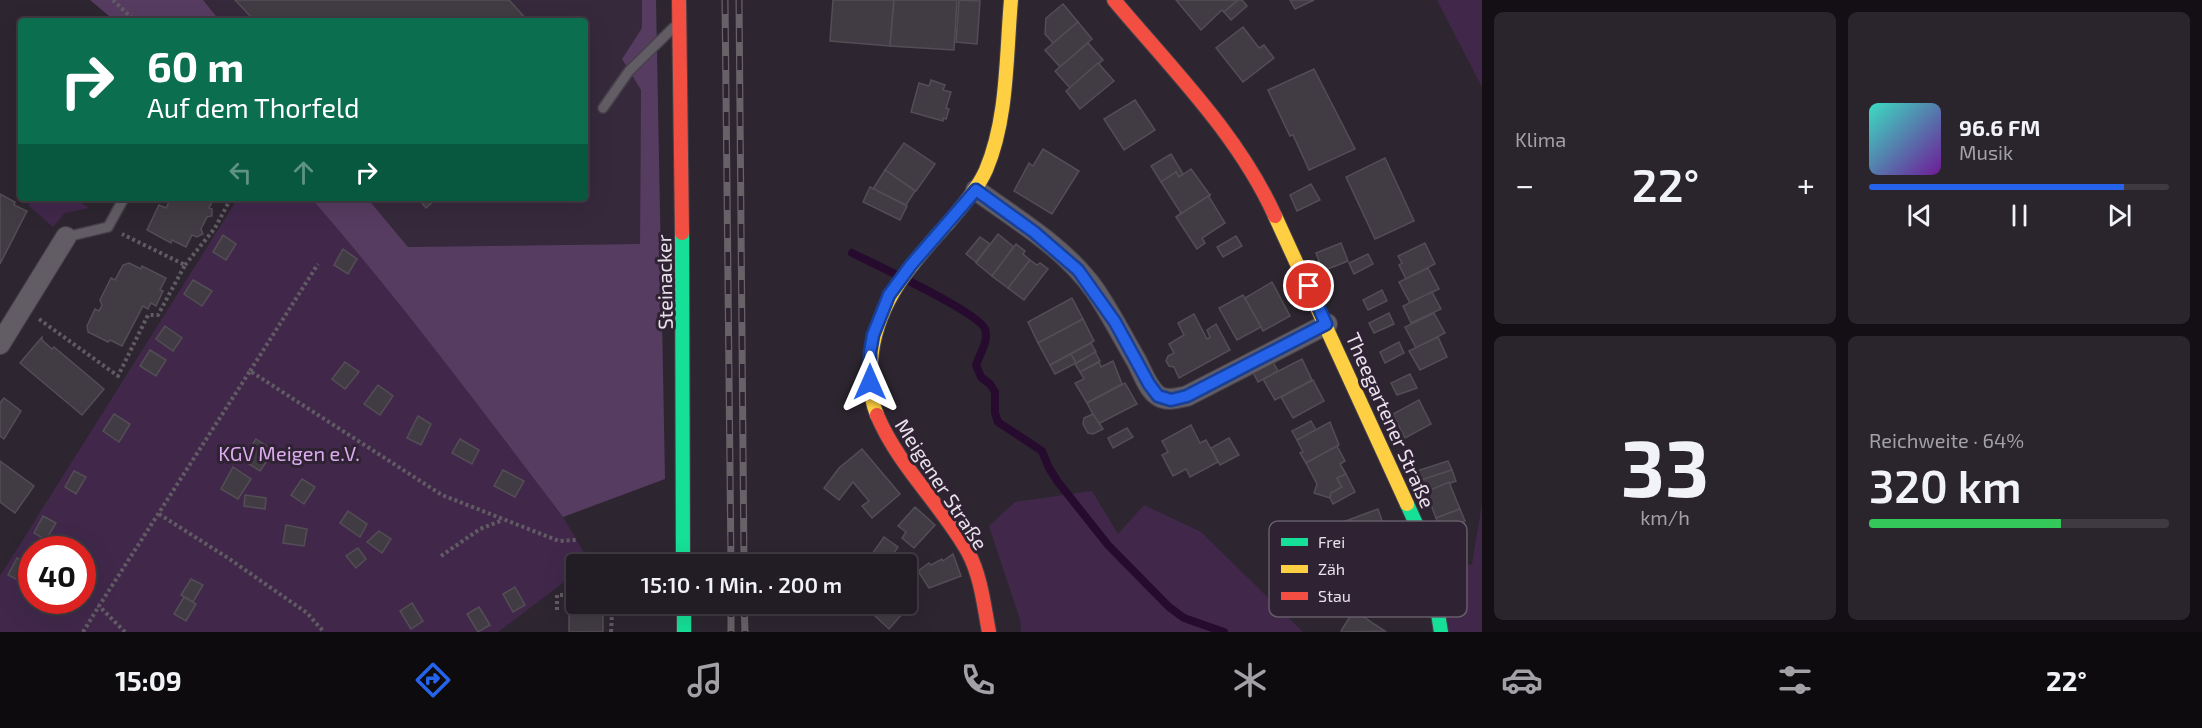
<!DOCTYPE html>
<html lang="de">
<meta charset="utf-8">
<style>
:root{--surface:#221c24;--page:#2a252c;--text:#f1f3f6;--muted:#a2a1a6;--line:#3f3a41;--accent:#2563eb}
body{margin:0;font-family:"Exo 2",sans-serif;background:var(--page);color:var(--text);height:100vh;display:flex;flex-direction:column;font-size:22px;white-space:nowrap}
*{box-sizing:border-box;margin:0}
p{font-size:20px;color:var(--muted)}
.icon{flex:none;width:33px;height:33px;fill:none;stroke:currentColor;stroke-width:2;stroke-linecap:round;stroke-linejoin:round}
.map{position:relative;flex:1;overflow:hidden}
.side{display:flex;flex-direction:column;gap:12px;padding:12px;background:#130f14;width:720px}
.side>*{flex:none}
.guide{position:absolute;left:18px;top:18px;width:570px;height:183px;border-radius:6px;box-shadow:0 6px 24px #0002,0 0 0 2px var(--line);background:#0b6e4f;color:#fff;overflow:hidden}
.speed{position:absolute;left:18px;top:536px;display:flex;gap:12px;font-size:30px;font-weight:700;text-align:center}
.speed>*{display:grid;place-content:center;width:78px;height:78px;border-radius:50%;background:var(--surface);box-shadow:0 6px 24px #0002,0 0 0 2px var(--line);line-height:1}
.speed .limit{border:9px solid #d22;background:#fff;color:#111}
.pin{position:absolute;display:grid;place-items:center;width:51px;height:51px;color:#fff;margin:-26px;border:3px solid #fff;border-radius:50%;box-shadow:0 2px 6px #0007}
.me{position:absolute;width:66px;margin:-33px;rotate:0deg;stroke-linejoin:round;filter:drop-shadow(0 0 4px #0008)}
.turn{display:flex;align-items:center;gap:21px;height:126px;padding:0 30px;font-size:27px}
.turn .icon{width:78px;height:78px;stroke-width:2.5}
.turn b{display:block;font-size:42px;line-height:51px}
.lanes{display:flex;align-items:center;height:57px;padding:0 30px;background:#0003;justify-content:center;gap:30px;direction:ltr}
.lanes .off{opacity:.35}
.big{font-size:45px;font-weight:600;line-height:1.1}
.side .tile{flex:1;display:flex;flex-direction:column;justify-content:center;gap:9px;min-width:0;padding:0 21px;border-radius:9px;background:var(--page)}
.side .dial{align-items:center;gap:0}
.dial b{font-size:78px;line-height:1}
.song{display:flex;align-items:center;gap:18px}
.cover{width:72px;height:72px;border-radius:9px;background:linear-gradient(135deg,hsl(170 70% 55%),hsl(280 70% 35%))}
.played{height:6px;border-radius:3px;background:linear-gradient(90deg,var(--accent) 85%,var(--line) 85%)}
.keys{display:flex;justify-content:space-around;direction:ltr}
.heat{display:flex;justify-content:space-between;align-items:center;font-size:33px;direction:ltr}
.charge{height:9px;border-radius:4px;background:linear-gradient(90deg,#34c759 64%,var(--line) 0)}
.side .tiles{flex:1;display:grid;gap:12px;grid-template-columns:repeat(2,1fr)}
.trip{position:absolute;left:566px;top:554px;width:351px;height:60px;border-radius:6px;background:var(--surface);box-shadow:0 6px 24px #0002,0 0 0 2px var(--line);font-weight:600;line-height:60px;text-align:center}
.tabs{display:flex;height:96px;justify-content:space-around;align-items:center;background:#0e0b0e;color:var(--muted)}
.tabs .icon{width:42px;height:42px}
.tabs .on{color:var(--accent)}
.tabs b{font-size:27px;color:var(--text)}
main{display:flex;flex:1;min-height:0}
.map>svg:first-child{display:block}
.built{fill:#37293c}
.green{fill:#41284b;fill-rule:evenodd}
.forest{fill:#573c61}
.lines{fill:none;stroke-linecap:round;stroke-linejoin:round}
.stream{stroke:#260b2e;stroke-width:8}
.building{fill:#413c43;stroke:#534e55;stroke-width:1.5}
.lane-casing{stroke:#464149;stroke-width:12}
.street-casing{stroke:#464149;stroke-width:22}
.fast-casing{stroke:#464149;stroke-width:16}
.slow-casing{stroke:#464149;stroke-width:16}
.jam-casing{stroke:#464149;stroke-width:16}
.path{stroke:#615c63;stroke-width:4;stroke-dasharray:3 3;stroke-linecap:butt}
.lane{stroke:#625d64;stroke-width:9}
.street{stroke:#625d64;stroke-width:20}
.fast{stroke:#16e098;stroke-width:14}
.slow{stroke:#ffcf43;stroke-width:14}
.jam{stroke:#f24e42;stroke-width:14}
.rail-casing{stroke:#666267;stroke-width:7}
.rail{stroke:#2f2333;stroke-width:4.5;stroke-dasharray:14;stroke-linecap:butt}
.route-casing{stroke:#184099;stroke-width:15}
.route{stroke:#2563eb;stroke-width:10}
.labels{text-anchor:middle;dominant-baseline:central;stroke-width:6;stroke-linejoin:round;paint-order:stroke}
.street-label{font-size:20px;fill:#e8e1eb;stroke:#2f2333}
.park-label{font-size:20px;fill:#ddacf0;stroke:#2f2333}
.key{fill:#2f2333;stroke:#665c6a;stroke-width:1.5}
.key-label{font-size:16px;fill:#e8e1eb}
</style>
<main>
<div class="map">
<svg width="1482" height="632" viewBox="0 0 1482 632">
<rect width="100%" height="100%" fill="#2d2630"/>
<path class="built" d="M203 0H642V28L622 59 641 90 640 244 408 247 367 198H585V21H220Z"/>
<g class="green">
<path d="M1437 0H1482V87Z"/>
<path d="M33 198H74L89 208 65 213 53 227 28 205Z"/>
<path d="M238 198H311L360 254 445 361 563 517 590 563 576 564V573L498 632H0V576ZM32 549H82V600H32Z"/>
<path d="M1092 491 1118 534 1144 505 1201 532 1303 632H1021L1020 619 989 526 1015 502Z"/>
<path d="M1482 504V632H1448L1443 574 1472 564Z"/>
</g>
<g class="forest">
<path d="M90 0H203L220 21H115Z"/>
<path d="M642 0H656L665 479 563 517C481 409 400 300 311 198H367L408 247 640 244 641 90 622 59 642 28Z"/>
</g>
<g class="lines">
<path class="stream" d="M852 253C874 264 978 312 985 329 989 341 980 353 976 365L981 377 990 384 995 392V413L998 422 1042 451 1049 468 1058 482 1108 545 1169 607 1184 618 1224 632"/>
</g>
<g class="building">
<path d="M235 0H509L528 21H255Z"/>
<path d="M833 0H894L890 46 830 41Z"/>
<path d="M894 0H957L954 50 890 46Z"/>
<path d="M959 0 980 1 977 44 956 42Z"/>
<path d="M1176 0H1238L1224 12 1222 10 1201 30Z"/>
<path d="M1238 0H1242L1247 6 1231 20 1224 12Z"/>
<path d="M1290 0H1314L1295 9Z"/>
<path d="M1063 4 1078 22 1053 43 1045 34 1046 18Z"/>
<path d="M1078 22 1092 39 1060 67 1045 50Z"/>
<path d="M1243 27 1259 48 1264 45 1274 58 1243 82 1216 48Z"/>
<path d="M1088 43 1103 60 1070 88 1055 71Z"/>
<path d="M1098 63 1114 81 1080 109 1066 91Z"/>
<path d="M1314 69 1355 149 1309 170 1293 135 1290 136 1268 90Z"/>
<path d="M931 80 945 85 943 90 951 92 946 108 949 109 946 119 943 118V121L911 112 919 83 929 86Z"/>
<path d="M1135 100 1155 130 1124 150 1104 119Z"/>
<path d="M904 143 935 164 916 191 885 170Z"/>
<path d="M1043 149 1079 171 1052 214 1014 191 1029 163 1033 166Z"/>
<path d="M1171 154 1183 174 1179 177 1176 172 1161 182 1151 166Z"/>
<path d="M1385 158 1414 221 1375 239 1346 177Z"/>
<path d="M1191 169 1210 195 1176 217 1181 213 1161 182 1176 172 1179 177Z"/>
<path d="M885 170 915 191 906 205 873 189Z"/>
<path d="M1311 184 1320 200 1297 211 1290 195Z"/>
<path d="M870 187 907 206 900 220 863 202Z"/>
<path d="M0 194 15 202 14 205 27 211 0 264Z"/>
<path d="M1210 195 1209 197 1225 223 1202 238 1205 243 1197 249 1176 217Z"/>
<path d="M171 198H214L209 208 212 209V216L207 217 201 229 203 234 197 237 192 235 186 247 172 240 171 243 147 230 159 205 166 208Z"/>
<path d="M418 198H437L426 208Z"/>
<path d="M998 234 1014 247 992 276 976 263Z"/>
<path d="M223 235 236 244 226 260 213 252Z"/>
<path d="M1236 236 1242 246 1223 257 1217 247Z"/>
<path d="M980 237 990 244 976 262 966 254Z"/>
<path d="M1341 243 1348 261 1323 271 1316 253Z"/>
<path d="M1425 243 1435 264 1406 279 1399 265 1402 263 1398 256Z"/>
<path d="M1016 244 1025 251 1023 254 1030 260 1008 288 992 276Z"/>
<path d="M343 249 357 259 348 274 334 265Z"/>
<path d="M1368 254 1373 264 1354 274 1349 263Z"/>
<path d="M1030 260 1037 265 1040 263 1048 269 1024 300 1008 288Z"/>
<path d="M129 263 141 269 142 266 166 278 160 290 163 291 156 306 151 303 148 309 143 306 122 346 110 340 108 342 88 332 87 326 95 309 99 311 102 305 100 300 111 278 115 280 123 265Z"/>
<path d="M1428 268 1439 289 1410 303 1399 282Z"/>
<path d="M193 280 212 291 202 306 184 294Z"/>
<path d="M1272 282 1290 316 1263 331 1245 298Z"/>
<path d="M1382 290 1387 301 1368 310 1363 300Z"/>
<path d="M1432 292 1441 309 1411 323 1403 306Z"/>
<path d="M1243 295 1261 327 1237 340 1219 308Z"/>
<path d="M1072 298 1083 319 1038 343 1028 322Z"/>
<path d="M1389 313 1394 324 1374 333 1369 323Z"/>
<path d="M1434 313 1445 333 1416 348 1405 327Z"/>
<path d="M1194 314 1207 339 1210 337 1207 330 1216 324 1230 350 1179 378 1174 367 1169 366 1166 361 1168 356 1174 353 1169 344 1184 335 1178 323Z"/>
<path d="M1083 319 1094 341 1050 365 1038 343Z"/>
<path d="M165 326 182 338 173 351 156 339Z"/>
<path d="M42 337V340L52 349 54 347 104 389 82 415 20 363Z"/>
<path d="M1438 337 1447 357 1420 370 1409 351Z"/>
<path d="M1399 342 1404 353 1385 363 1380 352Z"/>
<path d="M1091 343 1096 352 1076 363 1071 354Z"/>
<path d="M150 350 166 360 156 376 140 366Z"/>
<path d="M1095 352 1100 361 1080 372 1075 364Z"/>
<path d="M1071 354 1076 363 1055 374 1050 365Z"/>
<path d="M1302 359 1312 380 1275 400 1263 379Z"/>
<path d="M1113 361 1122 384 1087 403 1075 383 1084 379 1080 372 1099 362 1101 367Z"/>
<path d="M345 362 359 372 345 389 332 379Z"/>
<path d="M1273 362 1278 371 1258 382 1253 372Z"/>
<path d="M1410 374 1417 388 1397 395 1391 383Z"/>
<path d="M1313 380 1324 401 1293 418 1281 397Z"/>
<path d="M1125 383 1137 404 1098 424 1087 403Z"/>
<path d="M378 385 393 396 380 415 364 404Z"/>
<path d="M4 398 21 411 4 439 0 436V403Z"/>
<path d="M1419 400 1431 424 1405 438 1393 414Z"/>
<path d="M114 414 130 424 119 442 103 431Z"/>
<path d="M1093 414 1103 429 1093 434 1088 433 1083 424 1084 418Z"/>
<path d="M418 416 431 424 421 445 407 438Z"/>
<path d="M1311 421 1316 430 1297 440 1292 431Z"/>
<path d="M1330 422 1339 445 1306 463 1300 453 1303 452 1297 440Z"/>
<path d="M1191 425 1200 443 1206 440 1218 462 1190 477 1186 469 1173 476 1162 455 1168 452 1162 441Z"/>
<path d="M1127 428 1133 437 1113 448 1108 438Z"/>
<path d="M1229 438 1239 455 1220 465 1211 448Z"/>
<path d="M256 439 274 451 260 471 243 460Z"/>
<path d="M460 439 479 450 472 464 452 453Z"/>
<path d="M1337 446 1345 461 1340 464 1346 474 1337 478 1342 487 1331 493 1330 498 1314 493 1317 484 1306 463Z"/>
<path d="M862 449 900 494 872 518 862 506 869 501 853 482 839 500 824 488 839 468Z"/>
<path d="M0 461 34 486 15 513 0 502Z"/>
<path d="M1448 461 1452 470 1421 480 1417 471Z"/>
<path d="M233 467 251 479 238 499 221 489Z"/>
<path d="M503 470 524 481 515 497 494 486Z"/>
<path d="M1452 470 1456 481 1426 492 1421 480Z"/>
<path d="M74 471 86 477 76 494 65 487Z"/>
<path d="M1346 474 1355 492 1333 504 1330 498 1331 493 1342 487 1337 478Z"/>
<path d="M302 479 315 487 304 504 291 495Z"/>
<path d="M1449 482 1460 509 1436 518 1426 492Z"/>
<path d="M245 495 266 498 265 509 244 506Z"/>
<path d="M915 507 935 525 914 548 902 538 906 532 898 526Z"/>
<path d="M1378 509 1388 538 1353 550 1343 522Z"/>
<path d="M1460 509 1465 521 1460 523 1464 532 1444 539 1436 518Z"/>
<path d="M348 511 367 524 360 537 340 523Z"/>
<path d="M43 516 56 523 46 540 34 533Z"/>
<path d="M286 525 307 529 304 546 283 543Z"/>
<path d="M379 531 391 539 382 553 367 542Z"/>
<path d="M884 537 898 547 887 564 872 554Z"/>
<path d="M358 548 366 559 356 568 346 556Z"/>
<path d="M953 554 961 576 929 588 918 571 929 563 931 565 942 559 943 561Z"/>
<path d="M17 558 29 565 20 581 8 575Z"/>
<path d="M191 579 203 585 193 602 181 595Z"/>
<path d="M515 587 525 605 513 612 503 594Z"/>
<path d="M184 597 196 604 186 621 174 614Z"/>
<path d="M906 599 911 604 889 629 861 603H906Z"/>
<path d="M569 600H576V603H603V632H569Z"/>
<path d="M412 603 423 621 411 629 400 611Z"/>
<path d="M479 607 490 625 478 632 467 614Z"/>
<path d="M1354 610 1374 624 1385 631 1342 632 1341 631Z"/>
</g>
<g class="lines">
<defs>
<g id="lane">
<path d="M603 108 629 71 674 27"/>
<path d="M66 237 108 227 124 198"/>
</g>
<g id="street">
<path d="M976 190C1017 220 1064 247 1094 289 1110 312 1122 336 1136 360 1142 371 1147 387 1157 395 1165 402 1178 398 1187 396L1327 324"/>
<path d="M0 344 66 237"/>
</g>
<g id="fast">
<path d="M682 233 683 564"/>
<path d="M1407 504 1422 537 1431 570 1441 632"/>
<path d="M684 603V632"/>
</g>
<g id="slow">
<path d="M1275 216 1407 504"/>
<path d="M877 415C869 396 869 373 872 352 879 298 914 261 949 222 962 206 977 190 986 170 1008 118 1006 56 1011 0"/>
</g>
<g id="jam">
<path d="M679 0 682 233"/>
<path d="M1114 0C1171 68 1238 134 1275 216"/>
<path d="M877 415C899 467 941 504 968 552 981 576 984 606 989 632"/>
</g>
</defs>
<use href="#lane" class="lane-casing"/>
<use href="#street" class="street-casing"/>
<use href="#fast" class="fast-casing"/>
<use href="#slow" class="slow-casing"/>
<use href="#jam" class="jam-casing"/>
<g class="path">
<path d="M113 0 135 21"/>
<path d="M185 265 215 228 231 198"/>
<path d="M39 319 118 376 148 315H158L185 265 122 234"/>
<path d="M250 371 318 264"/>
<path d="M159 514 228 558 307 613 324 632"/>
<path d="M441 556 480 529 503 520"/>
<path d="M612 603V613"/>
<path d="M557 610V595H576"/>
<path d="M83 632 99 606"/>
<path d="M125 632 99 606 250 371 442 495 559 541 576 540"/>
<path d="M611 632 612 613H659"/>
</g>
<use href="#lane" class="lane"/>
<use href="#street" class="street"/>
<use href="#fast" class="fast"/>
<use href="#slow" class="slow"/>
<use href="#jam" class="jam"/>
<defs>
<g id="rail">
<path d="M725 0 731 564"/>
<path d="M739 0 744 564"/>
<path d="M731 603V632"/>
<path d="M744 603 745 632"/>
</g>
</defs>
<use href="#rail" class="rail-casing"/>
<use href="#rail" class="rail"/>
</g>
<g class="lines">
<defs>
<path id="route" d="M870 382V352L873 335 889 295 911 265 976 190 1034 232 1078 270 1115 322 1149 384 1158 396 1171 400 1187 396 1326 324 1309 286"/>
</defs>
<use href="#route" class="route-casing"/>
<use href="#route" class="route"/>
</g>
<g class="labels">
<g class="street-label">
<text transform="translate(664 282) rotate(-91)">Steinacker</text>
<text transform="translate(1391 420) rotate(66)">Theegartener Straße</text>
<text transform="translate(942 484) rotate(57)">Meigener Straße</text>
</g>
<g class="park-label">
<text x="289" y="453">KGV Meigen e.V.</text>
</g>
</g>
<rect x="1269" y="521" width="198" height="96" rx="9" class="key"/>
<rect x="1281" y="538" width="27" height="8" fill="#16e098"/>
<rect x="1281" y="565" width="27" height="8" fill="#ffcf43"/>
<rect x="1281" y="592" width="27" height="8" fill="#f24e42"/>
<g class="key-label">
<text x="1318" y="548">Frei</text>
<text x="1318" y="575">Zäh</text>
<text x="1318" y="602">Stau</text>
</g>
</svg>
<div class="speed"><div class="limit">40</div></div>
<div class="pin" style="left:1309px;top:286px;background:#d93025"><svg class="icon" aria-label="arrive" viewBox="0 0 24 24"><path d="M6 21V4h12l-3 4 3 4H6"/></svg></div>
<svg class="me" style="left:870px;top:382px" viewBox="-20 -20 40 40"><path d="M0-17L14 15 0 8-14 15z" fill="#2563eb" stroke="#fff" stroke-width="4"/></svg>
<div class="trip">15:10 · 1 Min. · 200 m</div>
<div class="guide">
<div class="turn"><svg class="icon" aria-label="right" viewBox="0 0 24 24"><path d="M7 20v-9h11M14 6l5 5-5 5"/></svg><div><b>60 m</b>Auf dem Thorfeld</div></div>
<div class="lanes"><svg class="icon off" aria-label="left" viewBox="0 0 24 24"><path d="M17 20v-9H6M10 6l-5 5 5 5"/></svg><svg class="icon off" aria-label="ahead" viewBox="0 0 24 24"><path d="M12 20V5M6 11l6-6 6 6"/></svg><svg class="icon" aria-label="right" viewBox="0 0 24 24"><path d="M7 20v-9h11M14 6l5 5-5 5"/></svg></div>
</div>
</div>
<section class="side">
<div class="tiles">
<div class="tile"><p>Klima</p>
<div class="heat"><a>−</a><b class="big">22°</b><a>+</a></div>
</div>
<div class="tile">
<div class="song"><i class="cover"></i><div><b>96.6 FM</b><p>Musik</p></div></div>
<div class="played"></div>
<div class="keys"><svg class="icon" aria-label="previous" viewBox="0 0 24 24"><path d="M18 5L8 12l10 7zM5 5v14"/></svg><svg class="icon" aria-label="pause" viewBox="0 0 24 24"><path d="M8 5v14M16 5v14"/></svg><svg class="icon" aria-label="next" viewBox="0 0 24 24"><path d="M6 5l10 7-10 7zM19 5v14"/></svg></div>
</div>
<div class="tile dial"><b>33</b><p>km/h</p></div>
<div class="tile"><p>Reichweite · 64%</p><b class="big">320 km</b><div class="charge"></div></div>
</div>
</section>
</main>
<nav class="tabs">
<b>15:09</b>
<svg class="icon on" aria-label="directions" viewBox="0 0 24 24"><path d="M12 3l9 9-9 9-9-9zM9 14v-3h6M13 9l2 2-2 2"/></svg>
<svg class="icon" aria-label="music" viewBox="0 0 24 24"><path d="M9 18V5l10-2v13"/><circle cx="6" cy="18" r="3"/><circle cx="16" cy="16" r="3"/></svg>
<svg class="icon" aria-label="phone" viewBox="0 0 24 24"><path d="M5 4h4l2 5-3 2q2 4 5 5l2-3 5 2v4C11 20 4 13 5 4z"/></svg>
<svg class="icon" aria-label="climate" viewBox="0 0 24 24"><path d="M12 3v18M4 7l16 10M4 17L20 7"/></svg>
<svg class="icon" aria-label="car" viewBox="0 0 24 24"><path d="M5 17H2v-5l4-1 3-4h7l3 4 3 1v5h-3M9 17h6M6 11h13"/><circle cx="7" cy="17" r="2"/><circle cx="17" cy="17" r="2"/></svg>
<svg class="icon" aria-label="filters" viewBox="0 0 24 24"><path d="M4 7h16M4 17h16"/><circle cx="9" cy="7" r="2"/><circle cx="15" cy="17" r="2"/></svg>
<b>22°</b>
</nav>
